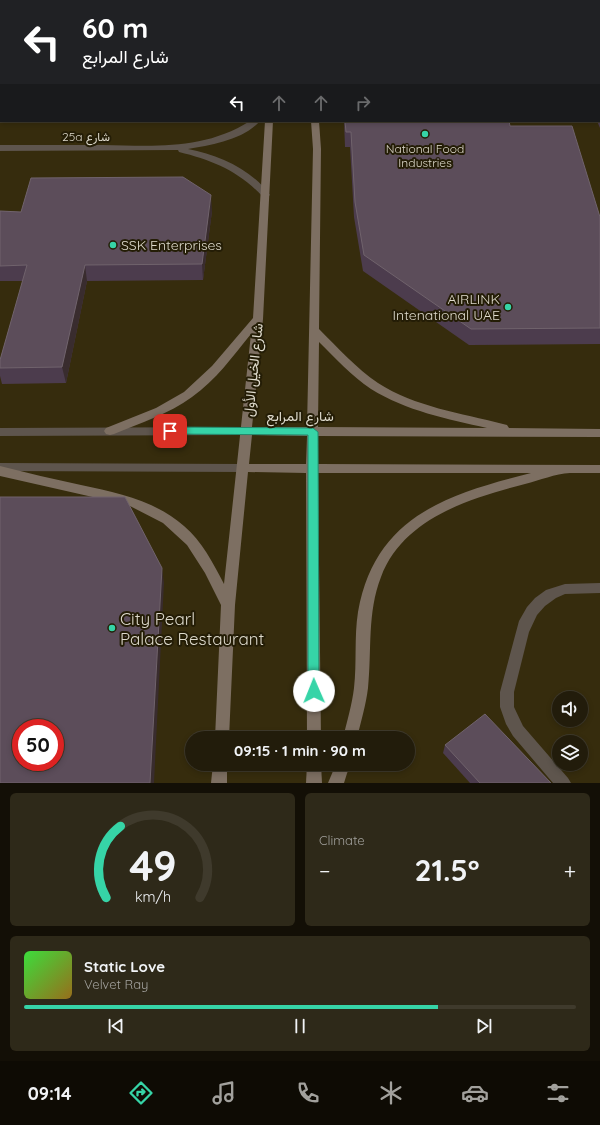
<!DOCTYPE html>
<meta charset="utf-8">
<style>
:root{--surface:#221c0b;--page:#2e2919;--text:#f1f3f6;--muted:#a2a19d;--line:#3f3a2c;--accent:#36d4a7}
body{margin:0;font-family:Quicksand,Vazirmatn,sans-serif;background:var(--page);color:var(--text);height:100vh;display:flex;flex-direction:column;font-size:15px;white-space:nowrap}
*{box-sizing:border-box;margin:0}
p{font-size:13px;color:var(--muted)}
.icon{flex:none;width:22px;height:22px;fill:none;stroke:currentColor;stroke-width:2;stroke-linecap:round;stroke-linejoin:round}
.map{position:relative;height:783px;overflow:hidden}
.details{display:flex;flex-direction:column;gap:10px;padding:10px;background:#130f06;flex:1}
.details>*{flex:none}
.banner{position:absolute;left:0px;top:0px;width:600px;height:122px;box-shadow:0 2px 6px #0003,0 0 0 1px var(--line);background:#202124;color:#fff;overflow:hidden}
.tools{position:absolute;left:552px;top:691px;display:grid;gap:8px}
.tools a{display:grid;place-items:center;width:36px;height:36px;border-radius:50%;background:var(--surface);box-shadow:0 2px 6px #0003,0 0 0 1px var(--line);font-size:20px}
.speed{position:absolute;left:12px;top:719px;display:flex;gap:8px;font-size:20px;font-weight:700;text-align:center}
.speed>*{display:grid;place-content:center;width:52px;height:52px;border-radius:50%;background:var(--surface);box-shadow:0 2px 6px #0003,0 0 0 1px var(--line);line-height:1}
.speed .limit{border:6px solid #d22;background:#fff;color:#111}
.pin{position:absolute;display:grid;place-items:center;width:34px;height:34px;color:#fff;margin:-17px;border-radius:8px;box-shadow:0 2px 6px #0006}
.me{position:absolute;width:44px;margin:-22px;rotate:359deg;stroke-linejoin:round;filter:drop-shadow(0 0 3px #0008)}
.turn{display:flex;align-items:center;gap:14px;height:84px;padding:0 16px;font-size:18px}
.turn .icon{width:52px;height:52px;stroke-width:2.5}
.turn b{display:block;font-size:28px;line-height:34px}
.lanes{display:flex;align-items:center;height:38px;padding:0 16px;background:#0003;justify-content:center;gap:20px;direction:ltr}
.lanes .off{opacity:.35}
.big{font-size:30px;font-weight:800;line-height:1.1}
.details .widget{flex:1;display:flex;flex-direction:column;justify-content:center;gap:6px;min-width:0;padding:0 14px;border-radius:6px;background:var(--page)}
.details .dial{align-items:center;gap:0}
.dial svg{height:104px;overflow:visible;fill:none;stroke:var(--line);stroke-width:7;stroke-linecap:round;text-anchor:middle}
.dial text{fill:var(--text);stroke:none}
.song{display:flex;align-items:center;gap:12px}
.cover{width:48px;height:48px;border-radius:6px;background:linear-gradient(135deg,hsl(120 70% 55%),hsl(40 70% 35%))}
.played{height:4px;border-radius:2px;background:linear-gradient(90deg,var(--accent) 75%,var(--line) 75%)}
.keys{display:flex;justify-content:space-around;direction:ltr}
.heat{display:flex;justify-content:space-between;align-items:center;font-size:22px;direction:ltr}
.details .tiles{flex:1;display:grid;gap:10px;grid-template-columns:1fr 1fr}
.widget:last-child{grid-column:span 2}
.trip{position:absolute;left:185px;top:731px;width:230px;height:40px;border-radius:20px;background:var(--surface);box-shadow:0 2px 6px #0003,0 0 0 1px var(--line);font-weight:800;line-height:40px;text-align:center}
.dock{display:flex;height:64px;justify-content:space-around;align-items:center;background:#0e0b04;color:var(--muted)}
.dock .icon{width:28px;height:28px}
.dock .on{color:var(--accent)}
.dock b{font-size:18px;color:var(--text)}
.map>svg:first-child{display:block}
.built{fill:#362c0d;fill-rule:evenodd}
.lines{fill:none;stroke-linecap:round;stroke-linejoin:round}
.service{fill:#5e554d;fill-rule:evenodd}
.tertiary{fill:#5e554d;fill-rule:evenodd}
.secondary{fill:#7d6f62;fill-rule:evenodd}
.wall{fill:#4c3c4d}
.shaded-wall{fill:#392c2e}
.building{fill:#5c4d5a;stroke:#70636c;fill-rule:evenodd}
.route{fill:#36d4a7;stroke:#238a6d}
.poi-dot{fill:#36d4a7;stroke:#241d06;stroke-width:1.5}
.labels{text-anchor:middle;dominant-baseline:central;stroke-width:4;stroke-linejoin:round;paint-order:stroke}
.far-street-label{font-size:12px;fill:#dedacc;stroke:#241d06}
.far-poi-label{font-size:12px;fill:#dedacc;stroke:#241d06}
.poi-label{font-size:14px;fill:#dedacc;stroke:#241d06;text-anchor:start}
.street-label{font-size:14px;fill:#dedacc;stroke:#241d06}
.near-poi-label{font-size:17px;fill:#dedacc;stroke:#241d06;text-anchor:start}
</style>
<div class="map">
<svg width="600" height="783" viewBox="0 0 600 783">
<rect width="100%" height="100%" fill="#2d260f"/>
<path class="built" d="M0 0H600V783H0ZM1 1H599V121H1ZM559 698H581V720H559ZM21 728H55V762H21ZM192 738H408V764H192ZM559 742H581V764H559Z"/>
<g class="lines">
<g class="service">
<path d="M250 121H260C243 140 211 145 188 149 219 155 251 169 270 195L266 198 263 197C239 171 212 160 179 152L178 150 0 151V145C34 145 69 145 103 145 156 146 204 150 250 121Z"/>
<path d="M600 583V593L565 594 556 598 545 606 537 615 529 632 514 692V707L523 726 568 778 571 783H553L513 736 506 724 500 707V692L519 621 527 607 535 598 546 590 565 584Z"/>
</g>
<g class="tertiary">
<path d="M246 427 250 428 252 431 250 434 246 435 0 436V428Z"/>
<path d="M0 463 242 464 246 465 248 468 246 471 242 472 0 471Z"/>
</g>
<g class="secondary">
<rect x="267" y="0" width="6" height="1"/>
<rect x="307" y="0" width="6" height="1"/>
<path d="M265 121H273L263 319 252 427H307L313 149 311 121H319L321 149 319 329C338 348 356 368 378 383 415 407 461 413 503 424L507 425 509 428 600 429V437L318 436V464L600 465V473C590 473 580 473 570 473 555 474 540 480 525 484 471 498 403 518 381 577 367 613 372 650 368 688 366 705 361 721 357 738H343C347 721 352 705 354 688 357 663 354 637 358 612 375 516 448 494 531 473H318L321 738H307L306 473 248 472 235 605 229 738H215L221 605 205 573 187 545 163 523 128 505 0 476V466C27 473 54 479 81 485 118 493 154 500 184 526 202 541 213 563 224 584L251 334C233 356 216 380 192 397 169 414 140 423 114 434L110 435 106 434 104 431 106 428 156 408 184 392 212 366 253 318ZM319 342C335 358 352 376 371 389 406 411 448 419 487 428L318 427ZM252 435 307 436 306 464H249Z"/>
<path d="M213 764H227V783H211Z"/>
<path d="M307 764H321L322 783H306Z"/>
<path d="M336 764H350L344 783H328Z"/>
</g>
</g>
<g class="wall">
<path d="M357 0H600V55H599V1H357Z"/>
<rect x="0" y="63" width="1" height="38"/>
<path d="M599 98H600V128L597 121H599Z"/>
<path d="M344 121H509L510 126 600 217V344L469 345 363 271 354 217 350 147H345Z"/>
<path d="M0 211 21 212 212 211 203 280 87 281 66 383 2 384 0 376V360L23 281H0Z"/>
<path d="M445 745 551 783H470L443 753Z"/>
</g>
<g class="shaded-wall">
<path d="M0 0H7V1H1V14L0 16Z"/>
<path d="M211 195 212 211 203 280 202 264Z"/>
<path d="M85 265 87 281 66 383 62 367Z"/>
<path d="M162 568 164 583 154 783H150Z"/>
</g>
<g class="building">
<path d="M77 0H234V1H76Z"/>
<path d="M378 0H600V41H599V1H375Z"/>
<rect x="0" y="63" width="1" height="26"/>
<path d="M599 98H600V104L599 101Z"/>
<path d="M345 121H509L510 126H572L600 217V328L471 329 364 255 355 202 351 132H346Z"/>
<path d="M183 177 211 195 202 264 85 265 62 367 0 368V360L27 265 0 266V211L21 212 31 178Z"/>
<path d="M0 497H125L162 568 150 783H0ZM21 728H55V762H21Z"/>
<path d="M485 714 551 783H480L445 745Z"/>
</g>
<path class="route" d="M170 427 313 428 318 432 319 691 318 695 314 696 309 695 308 691V435L170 434 166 431Z"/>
<g class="poi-dot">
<circle cx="425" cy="134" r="4"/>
<circle cx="113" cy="245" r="4"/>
<circle cx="508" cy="307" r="4"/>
<circle cx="112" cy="628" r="4"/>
</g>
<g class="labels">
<g class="far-street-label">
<text x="86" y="136">25a شارع</text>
</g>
<g class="far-poi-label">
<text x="425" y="148">National Food<tspan x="425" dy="14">Industries</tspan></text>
</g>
<g class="poi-label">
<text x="121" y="245">SSK Enterprises</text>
<text x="500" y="299" text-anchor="end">AIRLINK<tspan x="500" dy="16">Intenational UAE</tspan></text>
</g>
<g class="street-label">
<text transform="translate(253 370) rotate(-84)">شارع الخيل الأول</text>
<text x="300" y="416">شارع المرابع</text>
</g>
<g class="near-poi-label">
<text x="120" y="618">City Pearl<tspan x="120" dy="20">Palace Restaurant</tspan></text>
</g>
</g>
</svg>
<div class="tools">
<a><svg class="icon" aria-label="sound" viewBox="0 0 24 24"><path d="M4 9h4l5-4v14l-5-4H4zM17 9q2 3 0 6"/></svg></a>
<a><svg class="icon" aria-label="layers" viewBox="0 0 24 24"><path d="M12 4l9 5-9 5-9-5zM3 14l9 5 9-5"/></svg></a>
</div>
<div class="speed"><div class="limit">50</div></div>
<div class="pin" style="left:170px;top:431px;background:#d93025"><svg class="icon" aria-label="arrive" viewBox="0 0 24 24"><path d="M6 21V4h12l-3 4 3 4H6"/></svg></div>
<svg class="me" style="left:314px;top:691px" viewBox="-20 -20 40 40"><circle r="19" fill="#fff"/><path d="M0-13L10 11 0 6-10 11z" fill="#36d4a7"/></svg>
<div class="trip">09:15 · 1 min · 90 m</div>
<div class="banner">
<div class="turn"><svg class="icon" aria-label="left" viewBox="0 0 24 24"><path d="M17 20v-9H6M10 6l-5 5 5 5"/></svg><div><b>60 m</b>شارع المرابع</div></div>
<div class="lanes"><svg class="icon" aria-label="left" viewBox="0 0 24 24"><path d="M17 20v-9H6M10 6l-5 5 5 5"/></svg><svg class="icon off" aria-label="ahead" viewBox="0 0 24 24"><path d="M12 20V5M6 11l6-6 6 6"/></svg><svg class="icon off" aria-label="ahead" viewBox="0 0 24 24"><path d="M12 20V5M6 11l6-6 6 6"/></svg><svg class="icon off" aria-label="right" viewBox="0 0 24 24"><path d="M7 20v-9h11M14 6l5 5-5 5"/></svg></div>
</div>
</div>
<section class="details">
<div class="tiles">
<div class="widget dial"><svg viewBox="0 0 100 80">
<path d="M14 69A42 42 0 1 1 86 69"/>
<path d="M14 69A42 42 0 0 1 25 14" stroke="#36d4a7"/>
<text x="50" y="56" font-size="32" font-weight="700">49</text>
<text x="50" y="72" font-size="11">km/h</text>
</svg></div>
<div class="widget"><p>Climate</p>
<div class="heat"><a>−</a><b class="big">21.5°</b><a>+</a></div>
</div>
<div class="widget">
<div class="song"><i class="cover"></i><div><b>Static Love</b><p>Velvet Ray</p></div></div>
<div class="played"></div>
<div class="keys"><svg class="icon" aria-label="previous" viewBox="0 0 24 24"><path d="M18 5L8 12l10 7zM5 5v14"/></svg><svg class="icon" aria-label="pause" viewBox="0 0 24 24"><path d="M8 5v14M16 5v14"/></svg><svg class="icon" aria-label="next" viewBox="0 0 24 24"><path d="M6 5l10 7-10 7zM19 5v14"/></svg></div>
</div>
</div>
</section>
<nav class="dock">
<b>09:14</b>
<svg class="icon on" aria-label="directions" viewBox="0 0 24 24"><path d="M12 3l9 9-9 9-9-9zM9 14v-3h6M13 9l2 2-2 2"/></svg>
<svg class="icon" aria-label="music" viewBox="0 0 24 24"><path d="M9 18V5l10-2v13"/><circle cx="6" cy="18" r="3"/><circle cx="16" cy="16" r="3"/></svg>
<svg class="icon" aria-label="phone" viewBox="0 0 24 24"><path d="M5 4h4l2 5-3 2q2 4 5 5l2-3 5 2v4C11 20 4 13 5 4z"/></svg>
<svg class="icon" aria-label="climate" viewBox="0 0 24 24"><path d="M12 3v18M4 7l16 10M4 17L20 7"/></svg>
<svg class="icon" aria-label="car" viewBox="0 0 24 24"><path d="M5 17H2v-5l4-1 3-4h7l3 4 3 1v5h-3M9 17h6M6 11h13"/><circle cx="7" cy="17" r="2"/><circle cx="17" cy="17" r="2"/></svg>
<svg class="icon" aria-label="filters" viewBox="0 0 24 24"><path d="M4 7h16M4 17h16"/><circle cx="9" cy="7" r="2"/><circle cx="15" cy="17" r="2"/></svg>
</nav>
